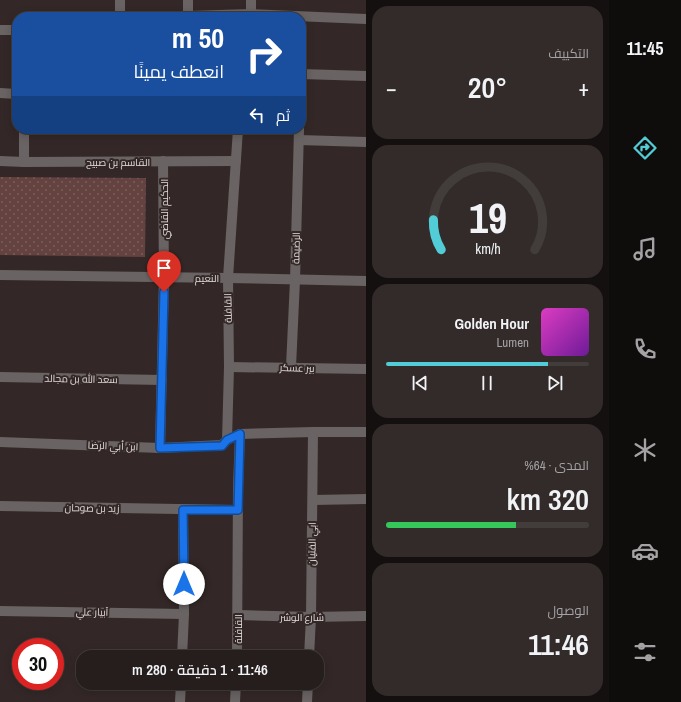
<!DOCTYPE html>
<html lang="ar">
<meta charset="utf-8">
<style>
:root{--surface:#261e1d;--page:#322b2a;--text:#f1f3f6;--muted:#a4a2a4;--line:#423c3b;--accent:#52ccd6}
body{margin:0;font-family:"Archivo Narrow",Cairo,sans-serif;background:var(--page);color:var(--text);direction:rtl;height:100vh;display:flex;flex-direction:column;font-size:15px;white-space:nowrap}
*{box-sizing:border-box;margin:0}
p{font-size:13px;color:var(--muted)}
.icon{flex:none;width:22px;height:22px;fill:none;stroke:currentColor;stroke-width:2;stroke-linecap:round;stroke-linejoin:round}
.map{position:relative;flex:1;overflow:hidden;direction:ltr}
.sheet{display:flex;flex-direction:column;gap:6px;padding:6px;background:#151010;width:243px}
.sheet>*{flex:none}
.hud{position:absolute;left:12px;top:12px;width:294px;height:122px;border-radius:16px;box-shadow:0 2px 10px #0003,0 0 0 1px var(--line);direction:rtl;background:#1a4fa0;color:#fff;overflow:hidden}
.speed{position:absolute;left:12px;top:638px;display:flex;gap:8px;font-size:20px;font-weight:700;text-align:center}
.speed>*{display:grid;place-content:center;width:52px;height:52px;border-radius:50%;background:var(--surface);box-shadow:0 2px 10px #0003,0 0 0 1px var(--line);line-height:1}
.speed .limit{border:6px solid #d22;background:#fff;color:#111}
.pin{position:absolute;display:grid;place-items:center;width:34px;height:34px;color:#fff;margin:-41px -17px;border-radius:50% 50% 50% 0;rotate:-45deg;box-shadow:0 0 4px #0007}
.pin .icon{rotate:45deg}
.me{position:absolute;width:44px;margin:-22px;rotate:0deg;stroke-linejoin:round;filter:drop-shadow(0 0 3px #0008)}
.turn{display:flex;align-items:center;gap:14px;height:84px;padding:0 16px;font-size:18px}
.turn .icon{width:52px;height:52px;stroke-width:2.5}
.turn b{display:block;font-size:28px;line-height:34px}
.then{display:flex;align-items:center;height:38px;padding:0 16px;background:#0003;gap:8px;font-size:15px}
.big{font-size:30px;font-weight:600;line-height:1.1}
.sheet .tile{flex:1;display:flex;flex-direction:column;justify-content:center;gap:6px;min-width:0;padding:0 14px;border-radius:16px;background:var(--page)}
.sheet .dial{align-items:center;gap:0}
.dial svg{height:104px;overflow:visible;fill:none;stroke:var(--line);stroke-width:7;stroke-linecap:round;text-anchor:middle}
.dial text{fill:var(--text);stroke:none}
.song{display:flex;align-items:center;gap:12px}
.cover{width:48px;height:48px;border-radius:6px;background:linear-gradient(135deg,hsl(310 70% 55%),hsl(280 70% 35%))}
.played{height:4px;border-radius:2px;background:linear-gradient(90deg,var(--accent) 80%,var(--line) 80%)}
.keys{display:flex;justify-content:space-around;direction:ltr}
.heat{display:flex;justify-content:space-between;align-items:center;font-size:22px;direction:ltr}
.charge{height:6px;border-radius:3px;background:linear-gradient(90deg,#34c759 64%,var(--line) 0)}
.trip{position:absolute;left:76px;top:650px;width:248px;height:40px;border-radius:16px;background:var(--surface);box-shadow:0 2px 10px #0003,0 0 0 1px var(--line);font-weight:600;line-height:40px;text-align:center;direction:rtl}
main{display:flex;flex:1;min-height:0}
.tab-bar{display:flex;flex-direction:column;width:72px;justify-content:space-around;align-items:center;background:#0f0c0c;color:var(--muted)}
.tab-bar .icon{width:28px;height:28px}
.tab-bar .on{color:var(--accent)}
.tab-bar b{font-size:18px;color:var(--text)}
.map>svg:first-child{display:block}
.park{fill:url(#park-dots)}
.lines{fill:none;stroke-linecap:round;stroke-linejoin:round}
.minor{stroke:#696363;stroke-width:10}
.route-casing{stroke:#114b97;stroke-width:10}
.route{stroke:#1a73e8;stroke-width:7}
.labels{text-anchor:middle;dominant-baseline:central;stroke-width:4;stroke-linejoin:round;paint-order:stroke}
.street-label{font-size:10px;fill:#e2dbda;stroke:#332827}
</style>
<main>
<nav class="tab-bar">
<b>11:45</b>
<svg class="icon on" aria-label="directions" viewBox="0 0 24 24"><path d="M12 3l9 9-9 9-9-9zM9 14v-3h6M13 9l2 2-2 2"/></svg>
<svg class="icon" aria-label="music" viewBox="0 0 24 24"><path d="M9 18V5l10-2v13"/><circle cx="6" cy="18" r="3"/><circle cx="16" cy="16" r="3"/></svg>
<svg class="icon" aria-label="phone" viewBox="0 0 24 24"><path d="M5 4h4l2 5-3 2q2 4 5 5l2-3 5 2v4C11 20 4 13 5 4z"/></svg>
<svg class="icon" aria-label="climate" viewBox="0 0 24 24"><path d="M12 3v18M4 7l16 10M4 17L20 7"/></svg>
<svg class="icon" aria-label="car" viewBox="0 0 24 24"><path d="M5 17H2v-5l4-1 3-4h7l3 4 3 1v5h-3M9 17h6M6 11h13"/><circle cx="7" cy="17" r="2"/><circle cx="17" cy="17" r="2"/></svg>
<svg class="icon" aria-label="filters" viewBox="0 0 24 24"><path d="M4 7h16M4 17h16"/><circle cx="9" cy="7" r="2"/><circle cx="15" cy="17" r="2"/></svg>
</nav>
<section class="sheet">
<div class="tile"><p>التكييف</p>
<div class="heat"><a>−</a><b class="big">20°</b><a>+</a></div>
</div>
<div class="tile dial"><svg viewBox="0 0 100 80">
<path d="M14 69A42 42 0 1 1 86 69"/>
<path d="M14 69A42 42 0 0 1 8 46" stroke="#52ccd6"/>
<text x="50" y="56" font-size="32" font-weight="700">19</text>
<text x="50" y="72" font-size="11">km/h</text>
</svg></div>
<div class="tile">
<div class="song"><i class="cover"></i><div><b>Golden Hour</b><p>Lumen</p></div></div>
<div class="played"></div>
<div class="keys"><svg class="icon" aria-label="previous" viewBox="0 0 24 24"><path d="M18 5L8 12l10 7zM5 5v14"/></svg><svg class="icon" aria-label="pause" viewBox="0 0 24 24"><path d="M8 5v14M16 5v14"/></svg><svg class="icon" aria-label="next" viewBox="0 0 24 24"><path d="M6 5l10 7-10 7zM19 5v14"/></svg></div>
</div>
<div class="tile"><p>المدى · 64%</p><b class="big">320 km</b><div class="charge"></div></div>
<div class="tile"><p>الوصول</p><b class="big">11:46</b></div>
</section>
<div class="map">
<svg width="366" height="702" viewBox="0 0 366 702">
<defs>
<pattern id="park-dots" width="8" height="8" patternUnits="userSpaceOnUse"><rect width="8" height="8" fill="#644240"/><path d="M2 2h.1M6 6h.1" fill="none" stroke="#7a5d5b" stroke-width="1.8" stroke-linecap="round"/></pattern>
</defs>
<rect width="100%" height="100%" fill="#332827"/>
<path class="park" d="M0 177 146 178 145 257 0 255Z"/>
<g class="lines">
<g class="minor">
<path d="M188 0V17"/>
<path d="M251 14V0"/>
<path d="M188 16 251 14 366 19"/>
<path d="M120 17V0"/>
<path d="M0 30H17"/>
<path d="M301 74 366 76"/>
<path d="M0 93 17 94"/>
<path d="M24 129V162"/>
<path d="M299 140 366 142"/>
<path d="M0 161 24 162 236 161"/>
<path d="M0 275 228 278 366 281"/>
<path d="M229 367 366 369"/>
<path d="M291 367 295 280 299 129"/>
<path d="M0 377 162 380"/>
<path d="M227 440 229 367 228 278 238 129"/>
<path d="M0 442 160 448 222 445 227 440 240 434 313 432H366"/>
<path d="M160 448 164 278 163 161"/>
<path d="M313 500 366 499"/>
<path d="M0 506 238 510"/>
<path d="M0 611 184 614"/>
<path d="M238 615 311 617 366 616"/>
<path d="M182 657 184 614 183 510"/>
<path d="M237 657 238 488 240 434"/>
<path d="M309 657 311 617 313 432"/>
<path d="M180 702 181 683"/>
<path d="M235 702 236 683"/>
<path d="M307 702 308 683"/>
</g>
</g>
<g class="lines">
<defs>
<path id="route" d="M164 292 160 448 222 446 227 440 240 434 238 510H183L184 584"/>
</defs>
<use href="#route" class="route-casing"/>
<use href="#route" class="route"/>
</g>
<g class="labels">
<g class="street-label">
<text x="118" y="162">القاسم بن صبيح</text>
<text transform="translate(164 209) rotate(-90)">الحكيم القاضي</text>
<text transform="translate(296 248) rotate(-89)">الرضيمة</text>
<text x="207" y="278">النعيم</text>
<text transform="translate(228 308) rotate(-91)">القافلة</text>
<text transform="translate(297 368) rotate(2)">بير عسكر</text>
<text transform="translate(81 379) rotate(1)">سعد الله بن مجالد</text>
<text transform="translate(113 446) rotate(2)">ابن أبي الرضا</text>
<text transform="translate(92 508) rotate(1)">زيد بن صوحان</text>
<text transform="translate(312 544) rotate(-89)">ابي الفتيان</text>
<text transform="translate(92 612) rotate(1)">آبيار علي</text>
<text x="302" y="617">شارع الوشر</text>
<text transform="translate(238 629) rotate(-90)">القافلة</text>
</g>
</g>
</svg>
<div class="speed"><div class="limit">30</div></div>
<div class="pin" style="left:164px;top:292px;background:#d93025"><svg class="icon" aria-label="arrive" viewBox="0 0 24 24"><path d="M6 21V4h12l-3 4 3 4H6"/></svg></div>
<svg class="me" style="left:184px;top:584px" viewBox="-20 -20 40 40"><circle r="19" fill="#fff"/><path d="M0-13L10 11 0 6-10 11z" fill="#1a73e8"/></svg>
<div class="trip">11:46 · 1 دقيقة · 280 m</div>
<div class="hud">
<div class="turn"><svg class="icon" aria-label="right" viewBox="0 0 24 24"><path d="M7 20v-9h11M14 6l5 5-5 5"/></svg><div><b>50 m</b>انعطف يمينًا</div></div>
<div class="then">ثم<svg class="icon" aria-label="left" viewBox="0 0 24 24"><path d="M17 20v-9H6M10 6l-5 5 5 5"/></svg></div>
</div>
</div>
</main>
